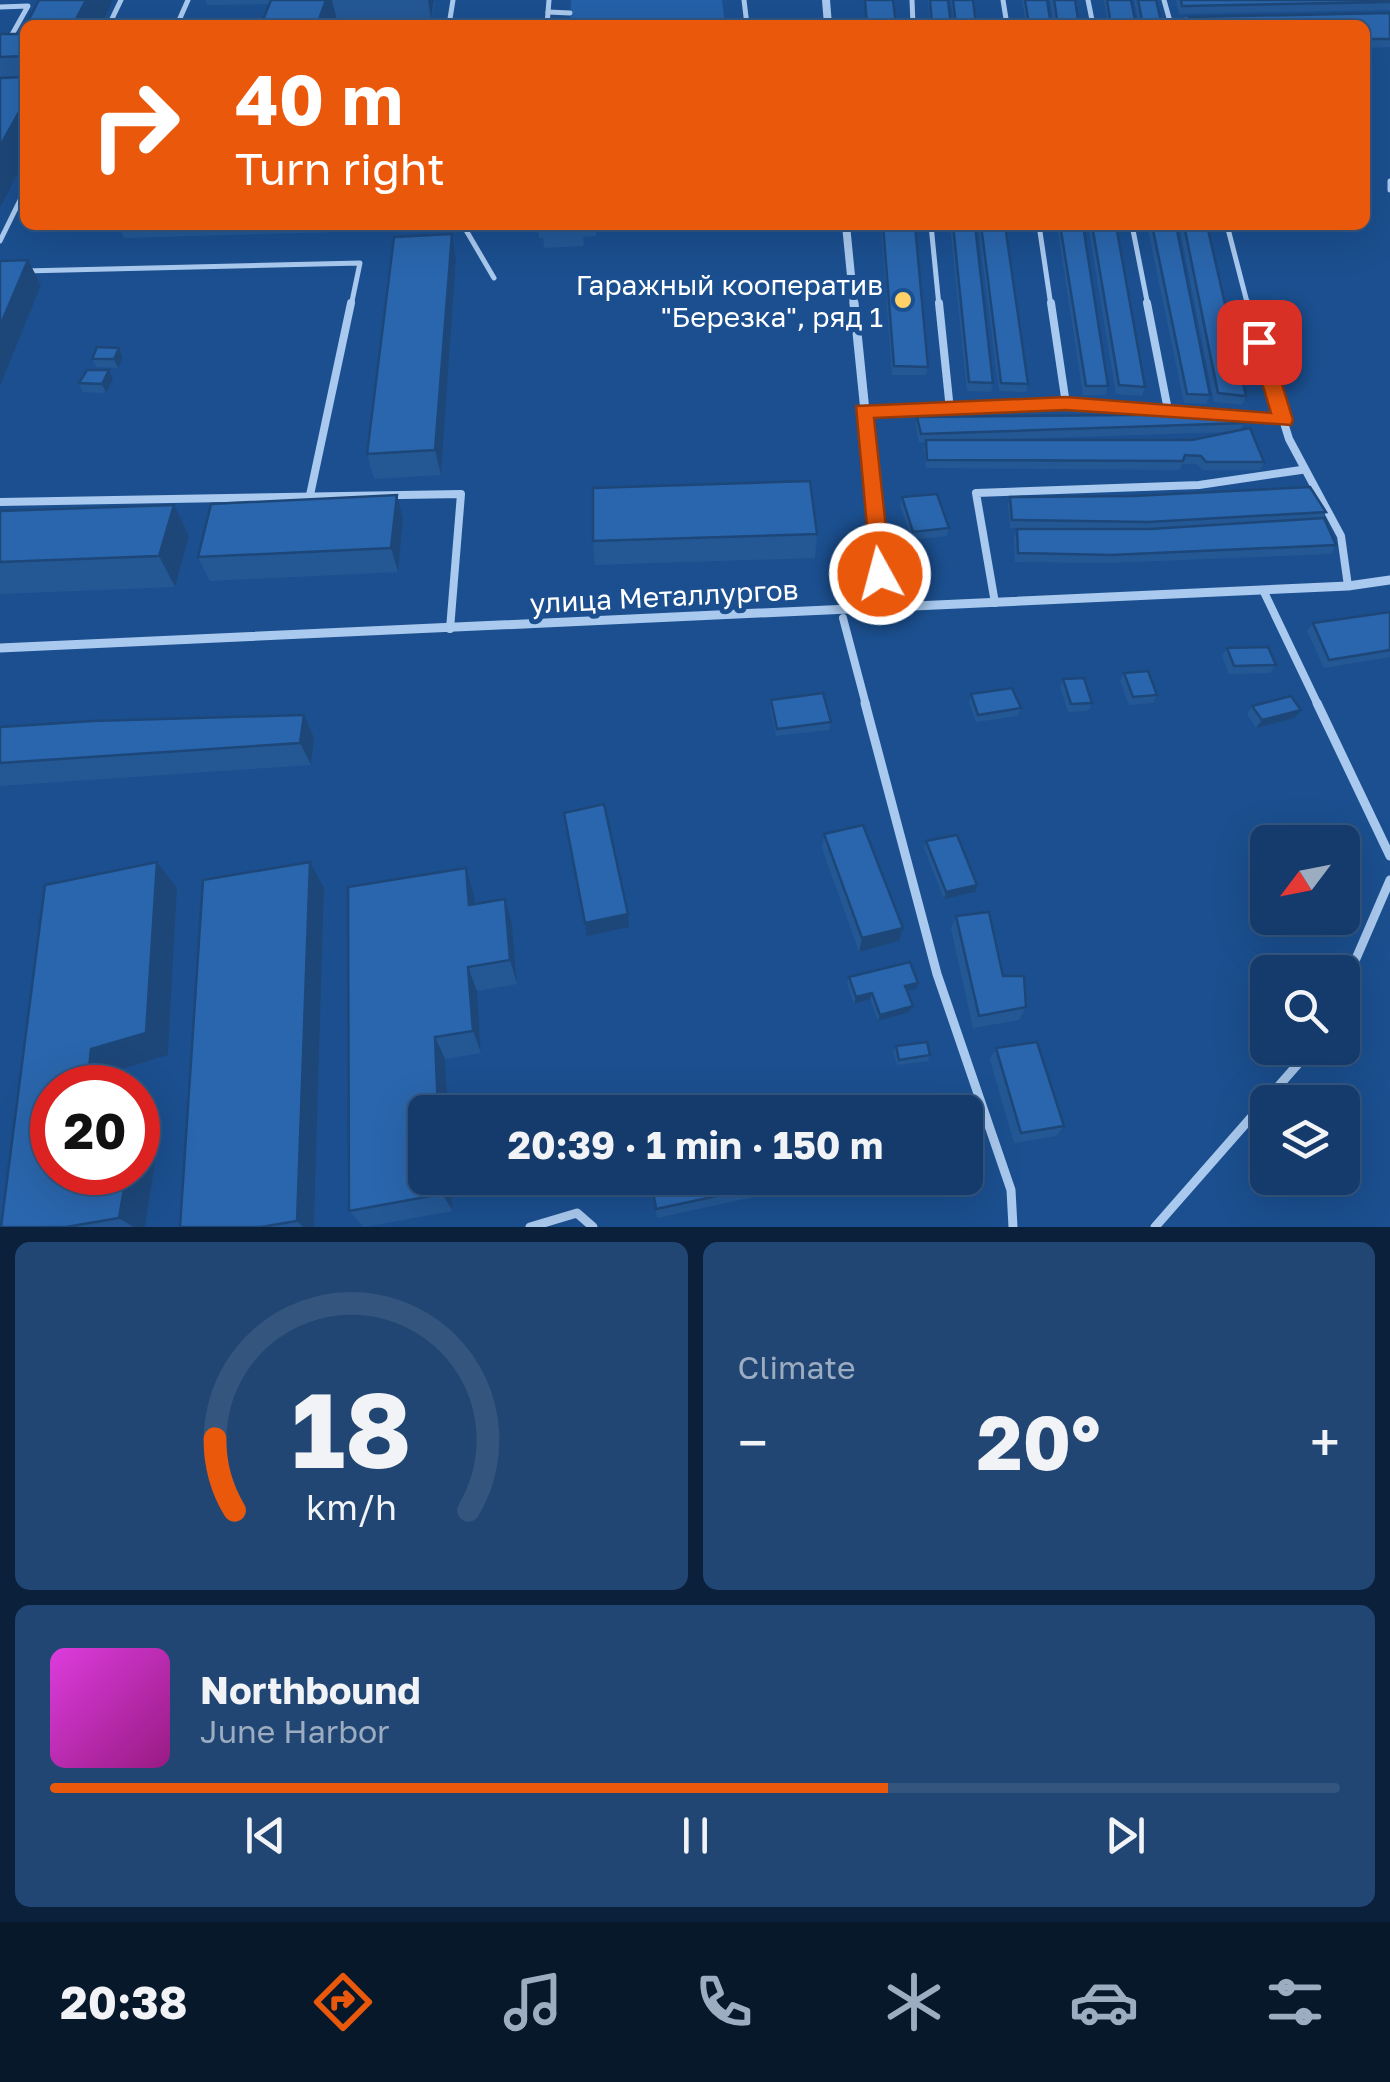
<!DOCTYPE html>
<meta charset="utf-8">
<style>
:root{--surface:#143b6b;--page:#214673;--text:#f1f3f6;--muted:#9dadc1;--line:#33557e;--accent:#ea580c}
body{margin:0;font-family:"Golos Text",sans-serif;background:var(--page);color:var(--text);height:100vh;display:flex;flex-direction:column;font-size:38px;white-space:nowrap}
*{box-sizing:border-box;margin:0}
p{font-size:32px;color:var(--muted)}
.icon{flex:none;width:55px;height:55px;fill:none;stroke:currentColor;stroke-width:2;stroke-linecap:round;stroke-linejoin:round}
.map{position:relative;height:1227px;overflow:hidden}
.side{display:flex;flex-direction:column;gap:15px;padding:15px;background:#0b203b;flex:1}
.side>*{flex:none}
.guide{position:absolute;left:20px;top:20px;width:1350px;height:210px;border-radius:15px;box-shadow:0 10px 40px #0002,0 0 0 2px var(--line);background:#ea580c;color:#fff;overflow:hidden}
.needle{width:65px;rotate:238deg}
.buttons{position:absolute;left:1250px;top:825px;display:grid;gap:20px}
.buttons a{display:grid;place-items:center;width:110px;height:110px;border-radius:15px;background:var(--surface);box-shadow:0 10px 40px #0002,0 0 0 2px var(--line);font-size:50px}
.speed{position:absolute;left:30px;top:1065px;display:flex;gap:20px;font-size:50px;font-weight:700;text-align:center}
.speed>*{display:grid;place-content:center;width:130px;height:130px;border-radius:50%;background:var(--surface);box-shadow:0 10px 40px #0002,0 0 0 2px var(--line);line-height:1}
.speed .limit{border:15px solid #d22;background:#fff;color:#111}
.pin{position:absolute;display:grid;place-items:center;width:85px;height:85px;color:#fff;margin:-42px;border-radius:20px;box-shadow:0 5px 15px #0006}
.me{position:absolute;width:110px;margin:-55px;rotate:353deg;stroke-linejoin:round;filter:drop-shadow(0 0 8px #0008)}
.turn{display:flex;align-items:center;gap:35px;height:210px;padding:0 50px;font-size:45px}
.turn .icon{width:130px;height:130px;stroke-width:2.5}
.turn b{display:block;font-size:70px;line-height:85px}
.big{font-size:75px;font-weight:700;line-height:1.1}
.side .card{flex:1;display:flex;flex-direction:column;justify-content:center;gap:15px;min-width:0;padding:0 35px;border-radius:15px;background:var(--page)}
.side .dial{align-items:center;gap:0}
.dial svg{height:260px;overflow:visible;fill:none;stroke:var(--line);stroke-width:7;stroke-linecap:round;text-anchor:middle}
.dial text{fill:var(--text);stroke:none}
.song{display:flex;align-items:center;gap:30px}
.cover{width:120px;height:120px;border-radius:15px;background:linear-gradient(135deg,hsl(300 70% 55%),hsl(310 70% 35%))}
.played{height:10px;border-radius:5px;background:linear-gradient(90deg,var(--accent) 65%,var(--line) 65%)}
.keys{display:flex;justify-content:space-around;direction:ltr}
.heat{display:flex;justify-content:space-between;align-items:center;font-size:55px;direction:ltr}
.side .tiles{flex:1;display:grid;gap:15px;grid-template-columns:1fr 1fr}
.card:last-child{grid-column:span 2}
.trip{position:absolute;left:408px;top:1095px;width:575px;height:100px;border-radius:15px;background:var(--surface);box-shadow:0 10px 40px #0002,0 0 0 2px var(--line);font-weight:700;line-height:100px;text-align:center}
.menu{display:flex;height:160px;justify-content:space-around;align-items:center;background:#08182b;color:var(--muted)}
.menu .icon{width:70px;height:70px}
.menu .current{color:var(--accent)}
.menu b{font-size:45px;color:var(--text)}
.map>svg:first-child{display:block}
.green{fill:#2461a8}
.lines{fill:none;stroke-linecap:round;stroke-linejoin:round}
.service-far2{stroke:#a9c9ee;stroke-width:5}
.service-far1{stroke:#a9c9ee;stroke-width:8}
.service{stroke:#a9c9ee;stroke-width:9}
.minor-far1{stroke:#a9c9ee;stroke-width:8}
.minor{stroke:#a9c9ee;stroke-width:9}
.wall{fill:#245895;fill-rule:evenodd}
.shaded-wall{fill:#1d4779}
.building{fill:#2a66ad;stroke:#1d4779;stroke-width:2.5}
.route{fill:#ea580c;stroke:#983908;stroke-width:2.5}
.poi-dot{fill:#ffd166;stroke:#1b4f8f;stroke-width:4}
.labels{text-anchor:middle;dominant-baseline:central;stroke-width:10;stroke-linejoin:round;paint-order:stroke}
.poi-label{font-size:28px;fill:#fff;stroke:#1b4f8f;text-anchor:end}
.street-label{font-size:28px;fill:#fff;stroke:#1b4f8f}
</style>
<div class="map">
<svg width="1390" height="1227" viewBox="0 0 1390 1227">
<rect width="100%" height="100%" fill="#1b4f8f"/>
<path class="green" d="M571 0H722L725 25H570Z"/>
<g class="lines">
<g class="service-far2">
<path d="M744 0 747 25"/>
<path d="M912 0 913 25"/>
<path d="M1003 0 1007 25"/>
<path d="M1088 0 1093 25"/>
<path d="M1164 0 1171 25"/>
<path d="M0 7 28 6 0 56"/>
<path d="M548 12 570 13"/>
<path d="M1170 21 1196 20"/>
<path d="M109 25 121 0"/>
<path d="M177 25 188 0"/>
<path d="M449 25 453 0"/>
<path d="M547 25 549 0"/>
<path d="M1390 181V190"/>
<path d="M463 225 494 278"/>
<path d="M931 225 939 306"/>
<path d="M1039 225 1051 306"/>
<path d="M1132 225 1148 306"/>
<path d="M1227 225 1248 306"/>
<path d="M0 241 25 190"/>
<path d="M24 271 360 263 351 306"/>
</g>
<g class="service-far1">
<path d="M939 303 950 410"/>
<path d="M1147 303 1168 410 1215 414"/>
<path d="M1247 303 1289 439 1341 536 1348 586"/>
<path d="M1066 404 1168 410"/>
<path d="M863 413 1066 404 1051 303"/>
<path d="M1234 416 1284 421"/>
<path d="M863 427 866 463"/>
<path d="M310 495 351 303"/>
<path d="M0 502 461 494 450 629"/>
<path d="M1263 590 1318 705"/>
<path d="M995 603 976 493 1199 485 1301 470"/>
<path d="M843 618 866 705"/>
</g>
<g class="service">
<path d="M865 703 937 974 1011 1190 1013 1227"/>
<path d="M1317 703 1390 856"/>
<path d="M1342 991 1390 880"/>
<path d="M530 1227 577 1213 593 1227"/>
<path d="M1155 1227 1312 1048"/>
</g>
<g class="minor-far1">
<path d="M826 0 828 25"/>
<path d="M846 225 854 306"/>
</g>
<g class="minor">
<path d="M854 303 885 608"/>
<path d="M0 648 1348 586 1390 580"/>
</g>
</g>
<g class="wall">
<path d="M205 0H434L435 4 431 19 337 20 335 25H261L269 4 207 5Z"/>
<path d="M928 0H948L951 25H930Z"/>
<path d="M951 0H973L976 25H954Z"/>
<path d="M1022 0H1047L1051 25H1026Z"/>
<path d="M1050 0H1075L1079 25H1054Z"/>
<path d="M1104 0H1131L1136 25H1108Z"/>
<path d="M1134 0H1156L1162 25H1139Z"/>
<path d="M1176 0H1390V10L1179 14Z"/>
<path d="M1390 13V47L1365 48V25H1187L1189 17Z"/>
<path d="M25 26V160L0 208V34H21Z"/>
<path d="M118 225H410L409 230 124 238Z"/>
<path d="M538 225H596V236L583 237 584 246 544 248 543 238H539Z"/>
<path d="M881 225H915L928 367 926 375H892Z"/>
<path d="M950 225H975L993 383 991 392 967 391Z"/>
<path d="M978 225H1005L1028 384 1026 392 999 391Z"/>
<path d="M1057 225H1083L1108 386 1105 395H1083Z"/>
<path d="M1088 225H1116L1145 387 1142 396 1116 394Z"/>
<path d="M1147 225H1176L1210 395 1206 404 1184 403Z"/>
<path d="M1179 225H1207L1246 396 1242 405 1214 402Z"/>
<path d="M452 234 456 260 441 475 374 479 367 454Z"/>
<path d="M119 348 123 357 118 368 96 367 92 359Z"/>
<path d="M113 379 106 393 83 392 79 383Z"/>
<path d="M917 417 1244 423 1241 429 1264 462 1260 470H1202L1197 464H1182L1179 470 926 468 924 449 926 442 919 443 916 426ZM1230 432 1192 440H983Z"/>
<path d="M902 497 949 528 947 536 912 540 900 505Z"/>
<path d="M1010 497 1326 512 1323 518 1336 545 1331 554 1108 563 1015 562 1014 538 1017 529H1069L1010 528 1008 505Z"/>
<path d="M0 511 189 536 175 587 0 594Z"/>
<path d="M403 520 398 572 210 581 198 557Z"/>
<path d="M817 534 815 558 595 565 593 541Z"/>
<path d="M1390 612V657L1324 668 1307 631 1313 623Z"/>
<path d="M1227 648 1276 665 1270 673 1229 674 1222 656Z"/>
<path d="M1124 673 1157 695 1153 703 1129 705 1120 681Z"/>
<path d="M1063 679 1092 703 1088 711 1068 712 1060 687Z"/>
<path d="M971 694 1021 708 1018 716 976 722 969 702Z"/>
<path d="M771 700 831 722 829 730 776 736 770 708Z"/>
<path d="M1252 706 1301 710 1295 718 1256 728 1247 714Z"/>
<path d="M0 727 314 738 311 765 0 786Z"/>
<path d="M824 834 899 941 859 952 822 848Z"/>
<path d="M926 841 977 885 975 892 944 899 924 848Z"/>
<path d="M157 862 177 888 168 1055 115 1071 113 1088H52V1172H138V1141L156 1156 145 1227H1L45 885Z"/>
<path d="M466 868 474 894 475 904 512 924 517 984 477 991 481 1053 445 1059 448 1112H425V1178H451L453 1211 364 1227 349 1211Z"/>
<path d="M324 888 314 1227H180Z"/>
<path d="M956 916 1026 1007 1019 1020 973 1028 951 929Z"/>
<path d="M849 977 916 989 907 991 913 1006 910 1012 878 1021 870 999 854 1004 847 984Z"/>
<path d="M896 1046 930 1055 928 1061 897 1065 893 1052Z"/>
<path d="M996 1048 1064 1126 1056 1136 1014 1143 990 1060Z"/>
<path d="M650 1178H841L657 1218Z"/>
</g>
<g class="shaded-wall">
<path d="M86 0H113L101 25H73Z"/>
<path d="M326 0H332L337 20 335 25H317Z"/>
<path d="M428 0H434L431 19Z"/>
<path d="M25 101V160L0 208V146Z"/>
<path d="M452 234 456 260 441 475 435 450Z"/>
<path d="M28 260 41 285 0 386V326Z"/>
<path d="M119 348 123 357 118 368 114 359Z"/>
<path d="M109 370 113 379 106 393 102 384Z"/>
<path d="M397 495 403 520 398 572 391 548Z"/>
<path d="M174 505 189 536 175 587 159 556Z"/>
<path d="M1301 710 1295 718 1256 728 1262 720Z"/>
<path d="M304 715 314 738 311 765 300 743Z"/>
<path d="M157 862 177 888 168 1055 115 1071 113 1088H87L91 1049Z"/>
<path d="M310 862 324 888 314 1227H303L297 1221Z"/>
<path d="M466 868 474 894 477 930 469 905Z"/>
<path d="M977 885 975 892 944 899 946 892Z"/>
<path d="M505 899 512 924 517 984 510 960Z"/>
<path d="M628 914 629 927 587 936 585 923Z"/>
<path d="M903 928 899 941 859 952 862 938Z"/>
<path d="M468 967 477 991 481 1053 473 1031Z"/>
<path d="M918 983 916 989 903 992 905 986Z"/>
<path d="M872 993 870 999 854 1004 856 997Z"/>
<path d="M913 1006 910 1012 878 1021 880 1015Z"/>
<path d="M435 1037 445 1059 448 1112H438Z"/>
<path d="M138 1141 156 1156 145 1227H133L119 1218 127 1172H138Z"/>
<path d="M441 1178H451L453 1211 442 1194Z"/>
</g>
<g class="building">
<path d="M39 0H86L73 25H26Z"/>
<path d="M271 0H326L317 25H261Z"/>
<path d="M865 0H893L896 25H867Z"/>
<path d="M930 0H948L951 25H932Z"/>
<path d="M953 0H973L976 25H956Z"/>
<path d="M1025 0H1047L1051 25H1029Z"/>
<path d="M1054 0H1075L1079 25H1058Z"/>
<path d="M1107 0H1131L1136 25H1111Z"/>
<path d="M1138 0H1156L1162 25H1143Z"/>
<path d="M1181 0H1390V2L1182 6Z"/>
<path d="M1390 13V39H1365V25H1191L1189 17Z"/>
<path d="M25 26V56L0 57V34H21Z"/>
<path d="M25 77V101L0 146V78Z"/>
<path d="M883 225H915L928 367 894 366Z"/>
<path d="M953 225H975L993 383 969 382Z"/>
<path d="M981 225H1005L1028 384 1001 383Z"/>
<path d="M1060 225H1083L1108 386H1086Z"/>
<path d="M1092 225H1116L1145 387 1119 385Z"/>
<path d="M1152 225H1176L1210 395 1187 394Z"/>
<path d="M1184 225H1207L1246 396 1218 393Z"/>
<path d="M452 234 435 450 367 454 394 237Z"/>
<path d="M28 260 0 326V261Z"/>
<path d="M97 347 119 348 114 359H92Z"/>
<path d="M87 370H109L102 384 79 383Z"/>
<path d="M1243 414 1244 423 921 434 917 417Z"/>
<path d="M1250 428 1264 462H1206L1201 456 1185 455 1183 461 927 460 926 440H1192Z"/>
<path d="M810 481 817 534 593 541V488Z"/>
<path d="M1310 487 1326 512 1148 522 1012 520 1010 497 1133 496Z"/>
<path d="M937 494 949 528 913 532 902 497Z"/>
<path d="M397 495 391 548 198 557 211 504Z"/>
<path d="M174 505 159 556 0 562V511Z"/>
<path d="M1324 518 1336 545 1111 555 1018 553 1017 529H1150Z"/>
<path d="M1390 612V650L1329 660 1313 623Z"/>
<path d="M1268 647 1276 665 1234 666 1227 648Z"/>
<path d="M1148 671 1157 695 1133 697 1124 673Z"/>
<path d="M1084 678 1092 703 1071 704 1063 679Z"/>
<path d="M1012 688 1021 708 978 715 971 694Z"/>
<path d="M823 693 831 722 777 729 771 700Z"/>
<path d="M1291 696 1301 710 1262 720 1252 706Z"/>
<path d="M304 715 300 743 0 763V727L93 721Z"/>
<path d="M604 804 628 914 585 923 564 813Z"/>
<path d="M863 825 903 928 862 938 824 834Z"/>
<path d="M957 835 977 885 946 892 926 841Z"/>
<path d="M157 862 146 1033 91 1049 87 1088H52V1172H127L119 1218 66 1227H1L45 885Z"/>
<path d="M310 862 297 1221 261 1227H180L203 880Z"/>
<path d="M466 868 469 905 505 899 510 960 468 967 473 1031 435 1037 438 1112H425V1178H441L442 1194 349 1211 348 887Z"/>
<path d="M989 912 1003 976H1024L1026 1007 979 1016 956 916Z"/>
<path d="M910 962 918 983 905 986 913 1006 880 1015 872 993 856 997 849 977Z"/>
<path d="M927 1042 930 1055 899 1060 896 1046Z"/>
<path d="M1037 1042 1064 1126 1021 1133 996 1048Z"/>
<path d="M651 1178H801L656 1209Z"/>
</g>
<path class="route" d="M1259 336 1269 342 1293 420 1291 425 1066 410 874 418 891 574 888 581H872L856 406 1066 397 1271 413 1250 342Z"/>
<circle class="poi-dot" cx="903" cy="300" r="10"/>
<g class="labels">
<g class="poi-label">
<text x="883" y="284">Гаражный кооператив<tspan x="883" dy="32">"Березка", ряд 1</tspan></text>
</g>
<g class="street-label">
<text transform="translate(664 596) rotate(-3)">улица Металлургов</text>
</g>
</g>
</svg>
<div class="buttons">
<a><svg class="needle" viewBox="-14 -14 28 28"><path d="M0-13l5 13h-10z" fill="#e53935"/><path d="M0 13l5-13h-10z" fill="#9dadc1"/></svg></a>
<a><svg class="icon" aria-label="search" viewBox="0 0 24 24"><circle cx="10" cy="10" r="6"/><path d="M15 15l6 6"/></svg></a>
<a><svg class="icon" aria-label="layers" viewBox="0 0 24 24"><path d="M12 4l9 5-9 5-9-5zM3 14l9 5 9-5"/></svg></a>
</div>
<div class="speed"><div class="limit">20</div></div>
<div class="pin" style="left:1259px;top:342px;background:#d93025"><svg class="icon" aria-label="arrive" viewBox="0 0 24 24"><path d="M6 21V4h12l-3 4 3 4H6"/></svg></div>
<svg class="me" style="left:880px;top:574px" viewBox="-20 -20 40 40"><circle r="17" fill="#ea580c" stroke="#fff" stroke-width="3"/><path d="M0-11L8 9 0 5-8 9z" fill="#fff"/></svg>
<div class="trip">20:39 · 1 min · 150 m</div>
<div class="guide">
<div class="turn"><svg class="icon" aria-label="right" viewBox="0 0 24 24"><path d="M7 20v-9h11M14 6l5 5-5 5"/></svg><div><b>40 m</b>Turn right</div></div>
</div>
</div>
<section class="side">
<div class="tiles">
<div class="card dial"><svg viewBox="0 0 100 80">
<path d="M14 69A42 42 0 1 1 86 69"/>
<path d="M14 69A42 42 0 0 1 8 47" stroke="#ea580c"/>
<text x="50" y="56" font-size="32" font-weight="700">18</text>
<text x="50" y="72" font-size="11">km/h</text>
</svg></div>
<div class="card"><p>Climate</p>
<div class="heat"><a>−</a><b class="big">20°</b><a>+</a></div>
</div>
<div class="card">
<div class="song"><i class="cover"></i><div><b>Northbound</b><p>June Harbor</p></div></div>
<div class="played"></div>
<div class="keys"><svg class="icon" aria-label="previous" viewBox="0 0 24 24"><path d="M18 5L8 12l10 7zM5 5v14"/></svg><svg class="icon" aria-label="pause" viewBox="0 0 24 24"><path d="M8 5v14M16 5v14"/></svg><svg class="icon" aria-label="next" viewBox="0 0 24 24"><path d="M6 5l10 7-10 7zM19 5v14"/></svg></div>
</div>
</div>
</section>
<nav class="menu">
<b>20:38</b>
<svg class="icon current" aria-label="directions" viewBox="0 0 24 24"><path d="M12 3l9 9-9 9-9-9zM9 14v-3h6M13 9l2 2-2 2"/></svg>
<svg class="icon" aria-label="music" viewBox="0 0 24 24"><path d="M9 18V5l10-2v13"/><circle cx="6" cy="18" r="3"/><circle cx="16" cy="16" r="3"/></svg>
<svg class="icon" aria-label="phone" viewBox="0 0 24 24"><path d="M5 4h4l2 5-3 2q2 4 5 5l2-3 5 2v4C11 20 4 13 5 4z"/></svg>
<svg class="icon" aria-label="climate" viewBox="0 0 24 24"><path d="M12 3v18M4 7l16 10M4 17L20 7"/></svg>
<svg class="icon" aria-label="car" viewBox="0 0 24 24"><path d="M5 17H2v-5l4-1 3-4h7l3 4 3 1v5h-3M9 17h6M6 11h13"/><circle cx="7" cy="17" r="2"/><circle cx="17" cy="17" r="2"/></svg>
<svg class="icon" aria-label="filters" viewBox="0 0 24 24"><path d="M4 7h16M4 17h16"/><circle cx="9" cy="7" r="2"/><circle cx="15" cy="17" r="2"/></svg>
</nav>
